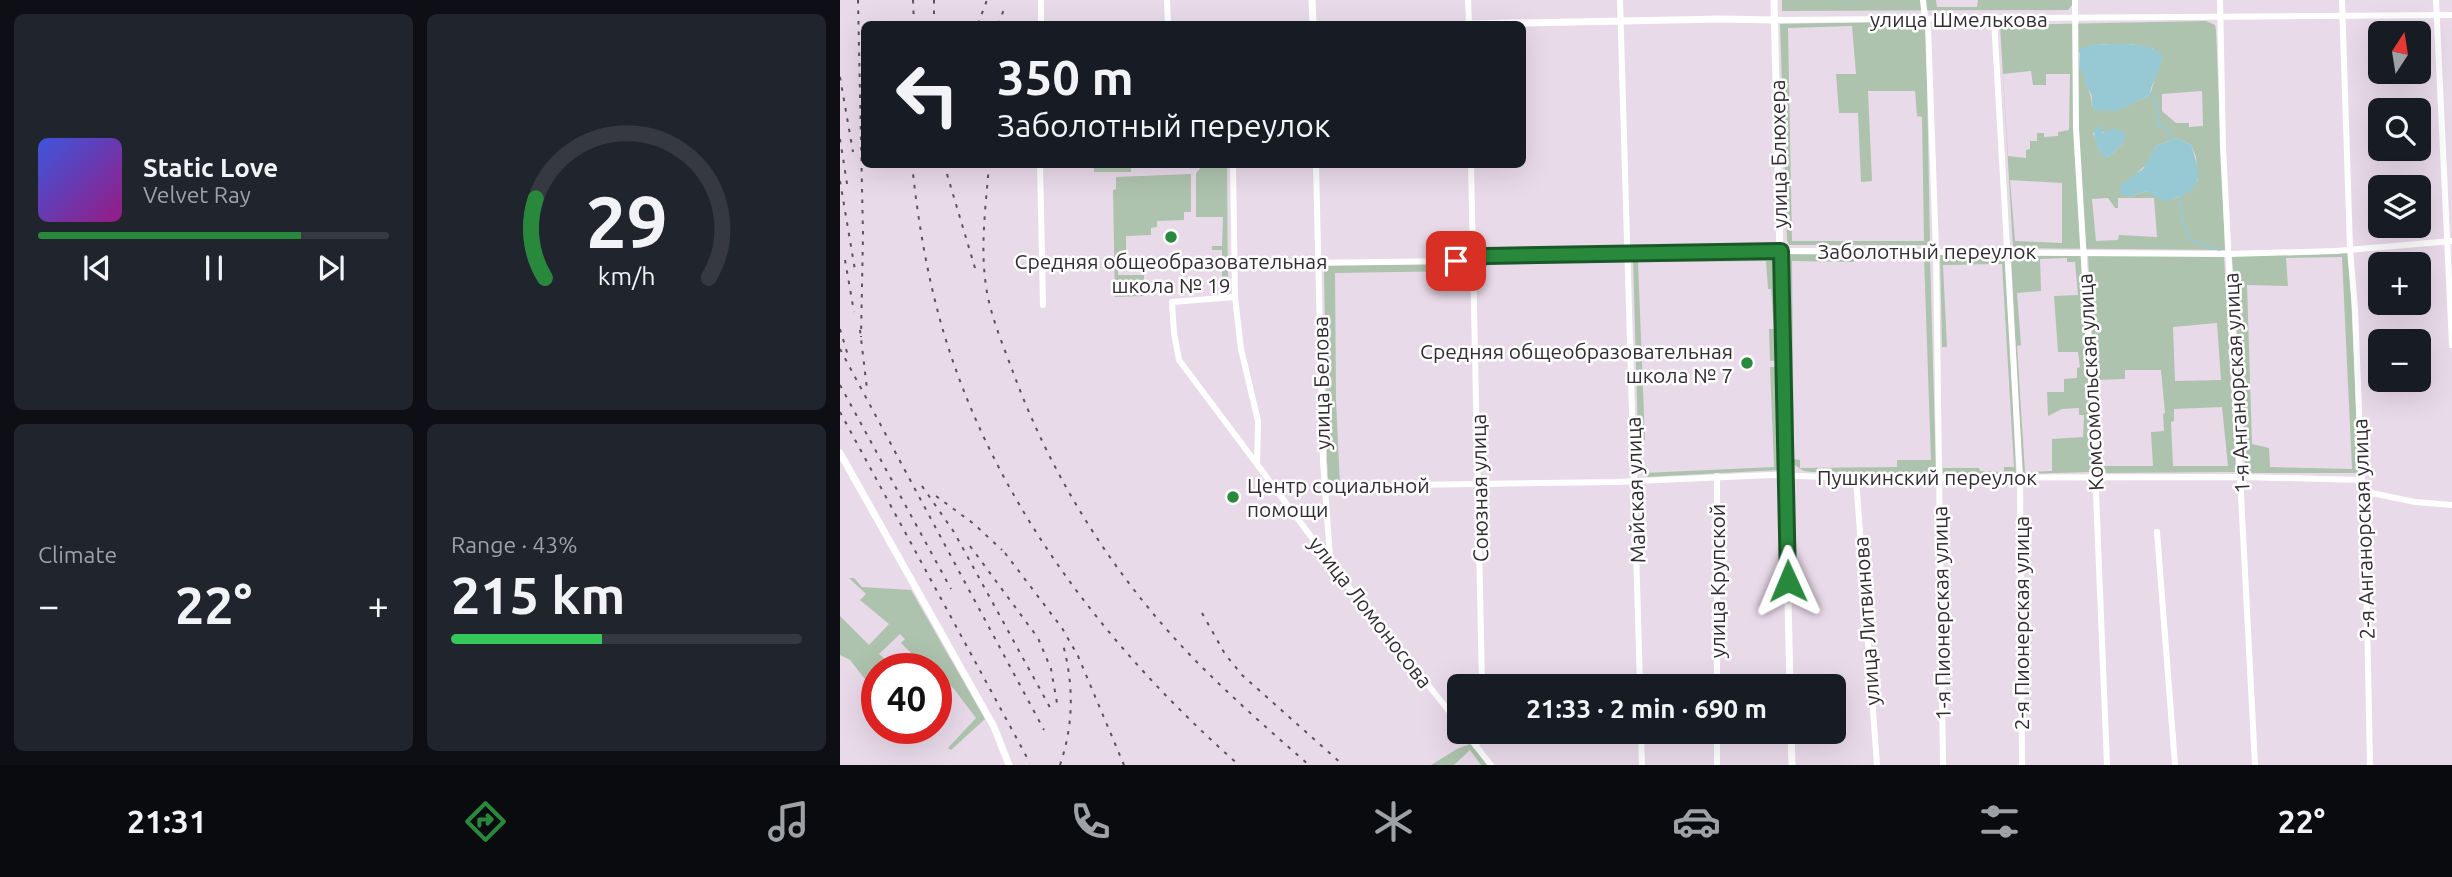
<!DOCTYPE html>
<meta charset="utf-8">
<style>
:root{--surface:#171b24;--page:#20242c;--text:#f1f3f6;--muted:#9ea1a6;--line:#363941;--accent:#28893c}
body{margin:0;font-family:Ubuntu,sans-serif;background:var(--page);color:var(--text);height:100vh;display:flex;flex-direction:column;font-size:26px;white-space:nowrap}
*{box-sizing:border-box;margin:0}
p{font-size:23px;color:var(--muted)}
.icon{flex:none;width:38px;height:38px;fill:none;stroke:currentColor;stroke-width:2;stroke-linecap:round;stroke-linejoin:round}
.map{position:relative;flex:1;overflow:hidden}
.drawer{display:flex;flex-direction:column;gap:14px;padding:14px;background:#0d0f14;width:840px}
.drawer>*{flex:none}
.guide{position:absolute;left:21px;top:21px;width:665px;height:147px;border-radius:10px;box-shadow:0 7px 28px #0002;background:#171b24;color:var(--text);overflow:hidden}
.needle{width:46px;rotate:12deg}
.controls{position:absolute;left:1528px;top:21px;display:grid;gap:14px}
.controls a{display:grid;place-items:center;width:63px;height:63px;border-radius:10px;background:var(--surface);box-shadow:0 7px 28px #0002;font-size:35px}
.speed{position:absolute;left:21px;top:653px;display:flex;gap:14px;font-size:35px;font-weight:700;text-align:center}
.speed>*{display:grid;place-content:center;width:91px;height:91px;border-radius:50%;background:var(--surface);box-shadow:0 7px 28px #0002;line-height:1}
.speed .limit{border:10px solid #d22;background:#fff;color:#111}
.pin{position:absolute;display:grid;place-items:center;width:60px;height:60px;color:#fff;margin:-30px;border-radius:14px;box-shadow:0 4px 10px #0006}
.me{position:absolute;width:77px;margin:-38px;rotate:359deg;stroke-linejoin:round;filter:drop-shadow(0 0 5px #0008)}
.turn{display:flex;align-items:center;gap:24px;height:147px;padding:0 21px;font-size:32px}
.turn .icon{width:91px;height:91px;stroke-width:2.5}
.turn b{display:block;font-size:49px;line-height:60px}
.big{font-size:52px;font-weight:700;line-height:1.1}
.drawer .widget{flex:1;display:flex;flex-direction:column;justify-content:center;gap:10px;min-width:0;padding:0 24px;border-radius:10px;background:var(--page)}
.drawer .dial{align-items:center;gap:0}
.dial svg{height:182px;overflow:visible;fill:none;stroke:var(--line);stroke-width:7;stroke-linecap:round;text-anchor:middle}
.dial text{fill:var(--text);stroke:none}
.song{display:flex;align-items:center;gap:21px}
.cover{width:84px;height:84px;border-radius:10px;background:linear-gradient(135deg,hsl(230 70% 55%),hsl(310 70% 35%))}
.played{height:7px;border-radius:4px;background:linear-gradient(90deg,var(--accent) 75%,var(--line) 75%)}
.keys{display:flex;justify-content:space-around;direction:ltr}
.heat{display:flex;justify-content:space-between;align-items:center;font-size:38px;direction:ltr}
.charge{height:10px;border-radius:5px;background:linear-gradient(90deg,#34c759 43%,var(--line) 0)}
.drawer .tiles{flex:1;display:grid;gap:14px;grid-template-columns:repeat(2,1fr)}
.trip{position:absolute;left:607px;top:674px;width:399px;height:70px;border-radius:10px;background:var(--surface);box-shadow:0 7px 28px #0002;font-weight:700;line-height:70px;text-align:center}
.tabs{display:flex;height:112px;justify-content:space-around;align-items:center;background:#090b0e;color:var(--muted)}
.tabs .icon{width:49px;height:49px}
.tabs .current{color:var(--accent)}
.tabs b{font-size:32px;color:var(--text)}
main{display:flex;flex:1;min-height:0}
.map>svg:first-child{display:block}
.green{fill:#aec3ad;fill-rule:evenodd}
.water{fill:#97c9d4}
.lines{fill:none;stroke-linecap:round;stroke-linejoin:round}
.stream{stroke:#97c9d4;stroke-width:2}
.minor{stroke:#fff;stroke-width:6}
.tertiary{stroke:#fff;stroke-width:7}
.rail{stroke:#5b535b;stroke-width:2;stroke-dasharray:3.5 7;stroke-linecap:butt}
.route-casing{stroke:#1a5927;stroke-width:18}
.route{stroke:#28893c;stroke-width:12}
.poi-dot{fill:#28893c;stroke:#fff;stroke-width:2.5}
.labels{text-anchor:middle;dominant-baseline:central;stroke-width:5;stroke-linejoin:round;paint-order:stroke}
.street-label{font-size:21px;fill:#332d33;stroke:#fff}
.poi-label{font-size:21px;fill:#332d33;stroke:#fff}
</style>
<main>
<section class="drawer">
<div class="tiles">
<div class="widget">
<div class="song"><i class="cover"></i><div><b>Static Love</b><p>Velvet Ray</p></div></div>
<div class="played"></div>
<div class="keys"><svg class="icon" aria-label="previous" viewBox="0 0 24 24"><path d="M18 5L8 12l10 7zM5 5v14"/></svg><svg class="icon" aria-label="pause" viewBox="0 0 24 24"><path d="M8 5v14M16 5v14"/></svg><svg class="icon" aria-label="next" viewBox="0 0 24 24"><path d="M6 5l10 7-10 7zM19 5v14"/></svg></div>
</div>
<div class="widget dial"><svg viewBox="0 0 100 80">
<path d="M14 69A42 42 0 1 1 86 69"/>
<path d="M14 69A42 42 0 0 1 10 34" stroke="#28893c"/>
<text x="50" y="56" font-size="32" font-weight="700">29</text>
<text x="50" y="72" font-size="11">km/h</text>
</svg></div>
<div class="widget"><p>Climate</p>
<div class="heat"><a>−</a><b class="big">22°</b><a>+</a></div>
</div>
<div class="widget"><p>Range · 43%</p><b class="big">215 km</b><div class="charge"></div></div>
</div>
</section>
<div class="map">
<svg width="1612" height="765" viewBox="0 0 1612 765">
<rect width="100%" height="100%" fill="#e9daea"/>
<g class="green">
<path d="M942 0H1096L1097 7H1137L1138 0H1232V5L1228 10 942 11Z"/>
<path d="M1080 21 1086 30 1090 245H949L947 240 940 24ZM1012 26 1016 74H996L999 113H1018L1021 182 1032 181 1028 91H1075L1077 116 1082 117 1084 241H952L948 28Z"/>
<path d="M1366 21 1375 25 1376 30 1385 250 1173 248 1160 25ZM1255 44H1292L1314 49V81L1310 95 1276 111 1252 106C1252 93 1245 87 1245 74L1239 69V53ZM1191 71 1193 85H1206V74H1230L1229 130 1218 132V136L1204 137V133H1197V141H1190V149L1186 150V158L1168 156 1163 74ZM1362 91 1363 126 1349 127V123H1336L1322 111V94ZM1261 131 1283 144 1267 158 1260 152 1253 133ZM1337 138 1351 145 1356 157 1358 180C1338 201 1333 205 1306 191L1289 197 1298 172 1306 165 1316 146ZM1170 180 1222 183V243L1175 241ZM1268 198 1275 208H1278V198H1314L1317 237 1279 235 1278 240 1256 241 1252 199Z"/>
<rect x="254" y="165" width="37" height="7"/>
<path d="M363 165H387L388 284H382V250H372V246H382L383 217H356V173Z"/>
<path d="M351 174V212H344V220L317 221V227L311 228V235L286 236V260L278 261V275H304V296L275 297 273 190 276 189V177Z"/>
<path d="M1509 251 1519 473H1406L1392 256ZM1502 257 1512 469 1430 467 1429 448 1412 444 1407 285 1448 286 1446 258Z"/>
<path d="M948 253 1014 254V262L952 261 954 459 960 460V468L1057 467V460H1091L1084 257H1024V254L1090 255 1096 473 972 472 964 471 953 464Z"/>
<path d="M1166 254 1176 474 1103 473V468H1139L1140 471 1164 472V467H1174L1162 264 1103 265 1107 347H1102L1100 255Z"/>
<path d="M1241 254 1253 469 1249 472 1182 474 1171 255ZM1227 258V262H1235L1238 295 1214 296 1218 352H1238L1240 367 1237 368V378L1224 379V392H1207L1208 416 1222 409 1239 408V415H1244L1243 437 1212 439V471L1185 472 1177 346 1181 345 1177 293 1201 291 1200 259Z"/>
<path d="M1248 254 1384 257 1396 472 1258 473ZM1377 323 1381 380 1335 381 1333 327ZM1285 370H1321L1325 413 1323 414 1324 431 1311 432 1313 466H1261L1256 380 1285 379ZM1382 407 1388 466H1333L1331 422 1334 421V409Z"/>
<path d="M937 255 939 360 930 361 929 329H934L931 289H928L926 261 798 262 805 440 801 441 803 473 934 467 930 367H939L942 467 939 470 807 477 802 475 798 438 793 257Z"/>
<path d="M622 264V271L495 273 496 400 500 486H492L488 480 487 459 484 268 489 265Z"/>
<path d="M9 578H14L22 587 71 590 145 719 111 750 108 748 136 718 114 689 98 674 100 671 83 655 78 660 61 643 65 639 60 634 39 654 55 668H37L36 693 10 660 0 655V616L29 645 49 624 20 600 26 594Z"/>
<path d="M630 744 635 747 649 765H641L630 750 614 765H591L617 749Z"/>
</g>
<g class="water">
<path d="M1255 44C1277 45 1303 40 1322 54 1323 71 1311 80 1310 95L1277 111 1254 110C1251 105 1253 100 1251 94 1247 86 1243 85 1244 74L1239 69 1240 49Z"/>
<path d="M1259 125 1262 128V133L1274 128 1286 134 1283 144 1267 158H1264C1258 150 1254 140 1254 130Z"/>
<path d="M1337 138 1351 145C1359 170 1367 188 1336 198 1330 200 1332 202 1326 201 1318 200 1312 194 1306 191L1289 197 1280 193V185L1303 169 1316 146Z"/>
</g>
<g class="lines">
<g class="stream">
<path d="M1311 93 1316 101 1319 126 1328 129 1331 139"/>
<path d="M1340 198 1342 221 1351 240 1380 250"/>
</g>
<g class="minor">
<path d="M201 0V24"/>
<path d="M327 0 328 24"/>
<path d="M628 0 629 24"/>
<path d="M780 0 800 686"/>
<path d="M1083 0 1085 18 1088 26 1096 251 1103 765"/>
<path d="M1235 0 1236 128 1252 394 1267 765"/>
<path d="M1380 0 1383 148 1415 765"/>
<path d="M1502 0 1510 249 1515 309 1527 614 1530 765"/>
<path d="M1596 0 1612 345"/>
<path d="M1154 19 1180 477 1182 765"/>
<path d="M935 20 1612 15"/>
<path d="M200 164 203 305"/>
<path d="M393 164 395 297 401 349 418 421 417 464"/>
<path d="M476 164 483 461 490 557"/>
<path d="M631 164 642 686"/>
<path d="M394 264 616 261 646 256 933 251 1389 254 1496 251 1612 241"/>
<path d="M395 297 332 302 334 333 339 360 517 598 567 663 589 686 620 725"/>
<path d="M877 476V686"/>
<path d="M1016 478 1037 765"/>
<path d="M1522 491 1575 502 1612 505"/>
<path d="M484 493 568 485 776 482 930 475 1016 478 1401 477 1522 480"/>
<path d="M1317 532 1335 765"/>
<path d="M625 732 651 765"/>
<path d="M801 732 802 765"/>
<path d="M877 732V765"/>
<path d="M636 746 640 732"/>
</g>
<g class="tertiary">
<path d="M472 0 473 24"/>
<path d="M934 0 950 686"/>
<path d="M627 24 882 19 935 20"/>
<path d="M0 453 154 727 169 765"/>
<path d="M951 732 952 765"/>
</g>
<g class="rail">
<path d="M18 0 23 235 21 337"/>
<path d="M73 0 74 24"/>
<path d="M94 0V24"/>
<path d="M138 24 147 0"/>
<path d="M158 24 165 7"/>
<path d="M0 77 13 152"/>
<path d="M0 139 8 190"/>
<path d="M72 164C78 223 88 281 105 337 157 506 268 650 399 765"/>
<path d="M104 164 135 268"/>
<path d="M149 164C146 205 140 246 146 286 150 315 163 345 173 372 212 478 274 576 352 657 389 695 429 730 469 765"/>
<path d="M0 181 15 270"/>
<path d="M5 260 14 312"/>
<path d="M0 329 9 359"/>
<path d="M20 330 27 389"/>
<path d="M0 349 204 730"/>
<path d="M0 385 111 589"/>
<path d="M0 412 190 763"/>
<path d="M82 486 114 532 213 713"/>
<path d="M96 496 134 524 162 550"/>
<path d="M130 546 198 638 211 669 217 703"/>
<path d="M165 553 222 628 238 656 284 765"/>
<path d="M362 613 385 654 402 675 503 765"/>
<path d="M220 765C234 724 234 683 222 641"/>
</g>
</g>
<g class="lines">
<defs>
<path id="route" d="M616 261 646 256 941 251 948 581"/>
</defs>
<use href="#route" class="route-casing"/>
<use href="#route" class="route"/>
</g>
<g class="poi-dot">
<circle cx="331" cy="237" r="7"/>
<circle cx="907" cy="363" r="7"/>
<circle cx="393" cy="497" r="7"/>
</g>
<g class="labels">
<g class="street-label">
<text x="1119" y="19">улица Шмелькова</text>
<text transform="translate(938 154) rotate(-91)">улица Блюхера</text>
<text x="1087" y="251">Заболотный переулок</text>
<text transform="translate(1250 382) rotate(-93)">Комсомольская улица</text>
<text transform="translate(481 383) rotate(-91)">улица Белова</text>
<text transform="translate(1396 383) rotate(-93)">1-я Анганорская улица</text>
<text x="1087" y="477">Пушкинский переулок</text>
<text transform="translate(639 488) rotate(-91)">Союзная улица</text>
<text transform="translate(795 490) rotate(-92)">Майская улица</text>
<text transform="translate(1523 529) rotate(-92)">2-я Анганорская улица</text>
<text transform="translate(877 581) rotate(-90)">улица Крупской</text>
<text transform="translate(531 612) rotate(52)">улица Ломоносова</text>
<text transform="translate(1101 613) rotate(-91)">1-я Пионерская улица</text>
<text transform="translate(1026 621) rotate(-94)">улица Литвинова</text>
<text transform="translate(1181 623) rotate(-90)">2-я Пионерская улица</text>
</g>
<g class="poi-label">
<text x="331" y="261">Средняя общеобразовательная<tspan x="331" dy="24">школа № 19</tspan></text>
<text x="893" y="351" text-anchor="end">Средняя общеобразовательная<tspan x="893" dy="24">школа № 7</tspan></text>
<text x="407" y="485" text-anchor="start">Центр социальной<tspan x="407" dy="24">помощи</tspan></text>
</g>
</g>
</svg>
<div class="controls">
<a><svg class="needle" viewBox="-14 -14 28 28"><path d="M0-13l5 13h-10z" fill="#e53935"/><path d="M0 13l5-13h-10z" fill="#9ea1a6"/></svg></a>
<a><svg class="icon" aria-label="search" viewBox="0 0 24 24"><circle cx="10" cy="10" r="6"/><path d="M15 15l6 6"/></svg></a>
<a><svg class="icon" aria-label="layers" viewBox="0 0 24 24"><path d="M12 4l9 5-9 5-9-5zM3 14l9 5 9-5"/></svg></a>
<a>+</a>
<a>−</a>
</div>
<div class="speed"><div class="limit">40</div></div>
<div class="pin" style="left:616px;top:261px;background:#d93025"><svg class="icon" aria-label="arrive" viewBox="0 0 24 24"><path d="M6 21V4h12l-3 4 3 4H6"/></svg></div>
<svg class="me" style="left:948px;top:581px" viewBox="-20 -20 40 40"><path d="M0-17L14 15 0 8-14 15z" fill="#28893c" stroke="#fff" stroke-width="4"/></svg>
<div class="trip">21:33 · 2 min · 690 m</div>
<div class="guide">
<div class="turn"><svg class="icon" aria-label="left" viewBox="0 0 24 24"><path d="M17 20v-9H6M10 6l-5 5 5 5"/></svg><div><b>350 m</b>Заболотный переулок</div></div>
</div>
</div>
</main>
<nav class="tabs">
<b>21:31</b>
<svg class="icon current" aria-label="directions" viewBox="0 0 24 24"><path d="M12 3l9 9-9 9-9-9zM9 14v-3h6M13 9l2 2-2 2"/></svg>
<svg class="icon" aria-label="music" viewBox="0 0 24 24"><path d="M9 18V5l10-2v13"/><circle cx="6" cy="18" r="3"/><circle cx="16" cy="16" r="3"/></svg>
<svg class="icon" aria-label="phone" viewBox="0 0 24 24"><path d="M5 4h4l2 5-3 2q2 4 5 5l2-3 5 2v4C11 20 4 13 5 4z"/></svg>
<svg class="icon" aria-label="climate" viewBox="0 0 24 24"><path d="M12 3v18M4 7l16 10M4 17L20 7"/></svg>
<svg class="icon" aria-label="car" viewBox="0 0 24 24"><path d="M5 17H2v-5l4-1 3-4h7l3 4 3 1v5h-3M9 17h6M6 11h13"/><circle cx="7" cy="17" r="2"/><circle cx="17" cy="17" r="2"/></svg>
<svg class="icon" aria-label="filters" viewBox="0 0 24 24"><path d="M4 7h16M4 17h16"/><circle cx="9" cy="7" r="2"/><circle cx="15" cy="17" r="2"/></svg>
<b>22°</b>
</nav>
